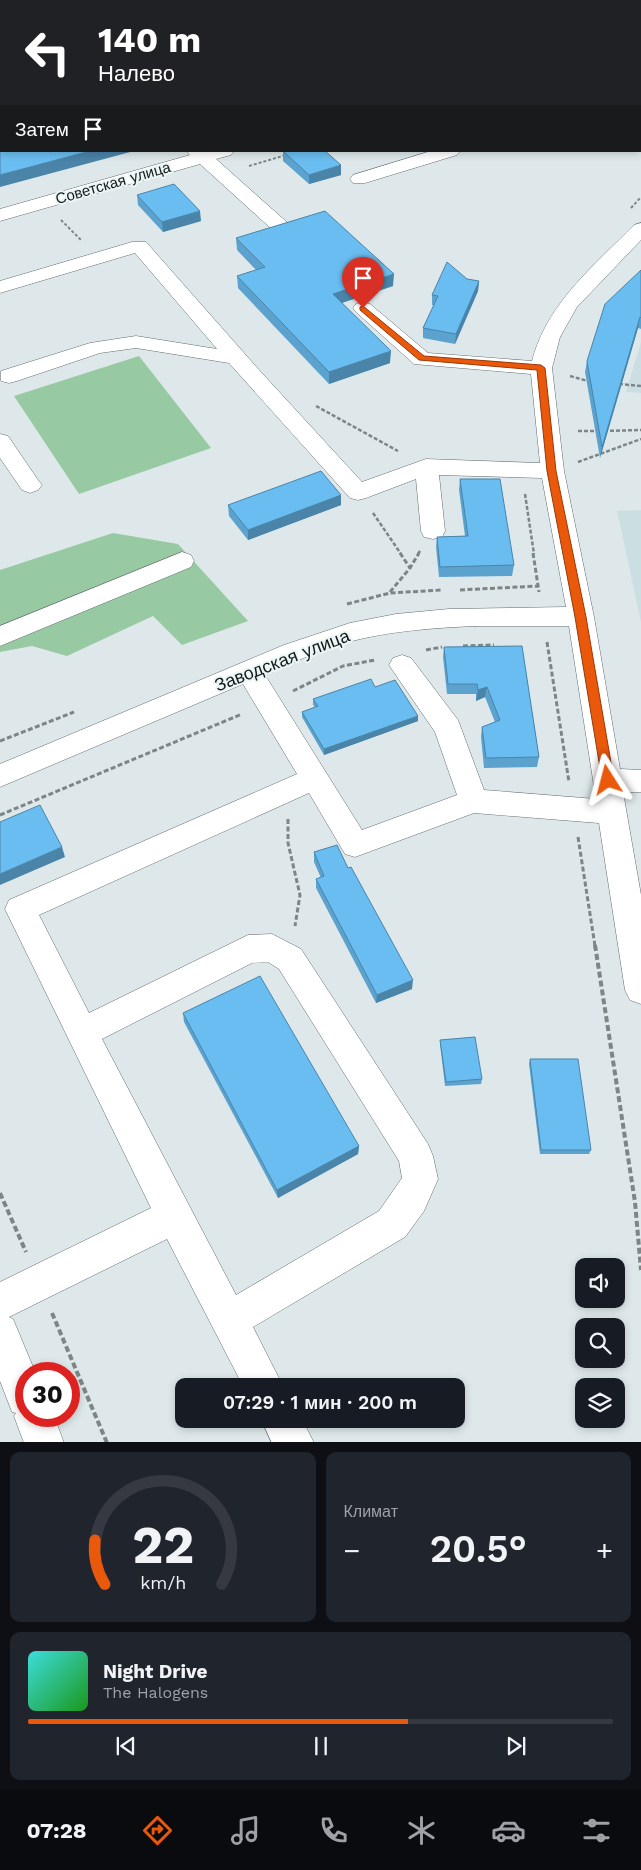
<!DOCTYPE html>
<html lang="ru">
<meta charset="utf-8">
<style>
:root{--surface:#171b24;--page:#20242c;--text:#f1f3f6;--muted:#9ea1a6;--line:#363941;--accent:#ea580c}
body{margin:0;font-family:"Work Sans",sans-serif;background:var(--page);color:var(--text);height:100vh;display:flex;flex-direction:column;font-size:19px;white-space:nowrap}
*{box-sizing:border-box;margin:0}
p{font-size:16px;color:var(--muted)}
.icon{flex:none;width:28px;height:28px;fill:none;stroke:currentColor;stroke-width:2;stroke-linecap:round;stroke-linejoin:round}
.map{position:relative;height:1442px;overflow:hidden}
.side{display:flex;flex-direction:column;gap:10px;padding:10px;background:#0d0f14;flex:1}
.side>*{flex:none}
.guide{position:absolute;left:0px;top:0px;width:641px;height:152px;box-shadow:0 2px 8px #0003;background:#202124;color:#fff;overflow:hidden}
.tools{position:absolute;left:575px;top:1258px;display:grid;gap:10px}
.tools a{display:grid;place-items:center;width:50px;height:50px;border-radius:10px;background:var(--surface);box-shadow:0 2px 8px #0003;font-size:25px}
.speed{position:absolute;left:15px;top:1362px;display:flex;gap:10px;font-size:25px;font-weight:700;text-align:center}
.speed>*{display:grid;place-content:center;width:65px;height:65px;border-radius:50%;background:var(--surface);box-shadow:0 2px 8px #0003;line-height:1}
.speed .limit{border:8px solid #d22;background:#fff;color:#111}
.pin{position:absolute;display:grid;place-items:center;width:42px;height:42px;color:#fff;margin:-51px -21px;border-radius:50% 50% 50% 0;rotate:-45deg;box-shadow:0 0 5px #0007}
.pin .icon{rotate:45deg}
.me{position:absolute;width:55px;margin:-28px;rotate:351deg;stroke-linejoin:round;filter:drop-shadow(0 0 4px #0008)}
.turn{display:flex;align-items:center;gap:18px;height:105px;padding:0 15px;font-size:22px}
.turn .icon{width:65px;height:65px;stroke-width:2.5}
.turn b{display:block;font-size:35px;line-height:42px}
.then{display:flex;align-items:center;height:48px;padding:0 15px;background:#0003;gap:10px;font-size:19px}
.big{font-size:38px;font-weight:600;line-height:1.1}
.side .card{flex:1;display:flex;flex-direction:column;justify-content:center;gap:8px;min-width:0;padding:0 18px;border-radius:10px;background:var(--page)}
.side .dial{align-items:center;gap:0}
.dial svg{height:130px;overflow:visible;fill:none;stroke:var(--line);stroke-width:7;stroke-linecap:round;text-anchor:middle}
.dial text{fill:var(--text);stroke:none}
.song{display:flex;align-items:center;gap:15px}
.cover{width:60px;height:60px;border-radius:8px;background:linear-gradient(135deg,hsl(180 70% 55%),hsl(120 70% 35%))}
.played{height:5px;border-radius:2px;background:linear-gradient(90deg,var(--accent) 65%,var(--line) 65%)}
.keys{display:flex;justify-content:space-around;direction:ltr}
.heat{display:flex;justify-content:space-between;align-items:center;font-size:28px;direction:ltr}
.side .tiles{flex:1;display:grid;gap:10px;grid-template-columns:1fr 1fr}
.card:last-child{grid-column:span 2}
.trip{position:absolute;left:175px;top:1378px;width:290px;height:50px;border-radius:10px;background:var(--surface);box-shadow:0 2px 8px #0003;font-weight:600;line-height:50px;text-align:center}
.dock{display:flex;height:80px;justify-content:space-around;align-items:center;background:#090b0e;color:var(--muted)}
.dock .icon{width:35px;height:35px}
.dock .selected{color:var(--accent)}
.dock b{font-size:22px;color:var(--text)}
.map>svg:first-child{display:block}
.built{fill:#cbdfe2}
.green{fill:#97caa2}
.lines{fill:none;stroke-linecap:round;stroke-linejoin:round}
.minor-casing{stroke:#636c6e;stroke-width:1}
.path-far3{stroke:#7d8586;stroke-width:2;stroke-dasharray:3 2;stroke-linecap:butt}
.path-far2{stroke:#7d8586;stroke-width:2.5;stroke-dasharray:4 2;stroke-linecap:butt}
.path-far1{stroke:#7d8586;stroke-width:3;stroke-dasharray:5 2.5;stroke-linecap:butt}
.path{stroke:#7d8586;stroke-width:4;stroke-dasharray:6 3;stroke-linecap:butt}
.minor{fill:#fff;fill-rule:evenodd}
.wall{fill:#5ba3ce}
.shaded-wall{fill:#4a84a8}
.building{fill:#6abdf0;stroke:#4a84a8}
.route{fill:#ea580c;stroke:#983908}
.labels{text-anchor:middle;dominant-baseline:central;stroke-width:4;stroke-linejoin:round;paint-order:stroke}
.far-street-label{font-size:15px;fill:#15191a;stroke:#ebf6f7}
.street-label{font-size:18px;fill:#15191a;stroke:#ebf6f7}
</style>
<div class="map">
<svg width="641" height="1443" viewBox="0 0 641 1443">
<rect width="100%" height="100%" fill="#dee8ea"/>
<g class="built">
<path d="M641 342V393L626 392Z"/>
<path d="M641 510V622L617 511Z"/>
</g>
<g class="green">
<path d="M139 356 211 448 79 494 14 396Z"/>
<path d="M113 533 178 544 248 621 182 645 153 616 67 656 32 646 0 652V570Z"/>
</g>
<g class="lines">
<defs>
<g id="minor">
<path d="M28 0H44L45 1H29Z"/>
<path d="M480 0H497L498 1H481Z"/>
<rect x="640" y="32" width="1" height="11"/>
<rect x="0" y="49" width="1" height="12"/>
<rect x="640" y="90" width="1" height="10"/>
<path d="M187 151H234L231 155 216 159 290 225 293 229 290 233H276L200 164 0 221V209L190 155Z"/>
<path d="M431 151H460L457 155 365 183H353L350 179 353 175Z"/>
<path d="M641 223V240L577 307 560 337 552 368 564 471 594 617 620 769 641 770V792H623L641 895V1004L630 1000 625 990 599 823 474 813 355 857 345 854 309 793 39 915 89 1013 248 935 272 934 301 949 428 1144 433 1156 438 1179 424 1211 405 1237 253 1327 283 1386H243L167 1239 9 1317 13 1319 36 1374H26V1416H54L64 1443H24L14 1416 16 1413 12 1412 0 1381V1282L151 1208 5 909 9 900 297 774 243 684 0 787V764L284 645 350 623 396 614 449 609 566 607 542 478 439 475 445 531 442 537 433 539 424 537 421 531 416 479 366 498 358 500 350 498 229 363 136 348 100 353 17 381 9 383 1 381V371L90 343 136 336 217 349 135 253 0 293V281L132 242H146L260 371 362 482 426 459 540 463 531 374 414 364 356 312 353 308 356 304 363 302 370 304 428 353 532 361C547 303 594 266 634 225ZM475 626H569L596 799 484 790 458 720 411 658 402 655 393 658 389 665 435 732 457 795 362 830 265 675C292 663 320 650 348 642 389 631 433 628 475 626ZM268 962 279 969 399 1161 402 1178 379 1211 236 1295 102 1039 252 963Z"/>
<path d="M0 434 8 436 38 480 42 485 38 490 30 493 22 490 0 458Z"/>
<path d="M182 552 191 555 194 561 191 567 0 646V626Z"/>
<path d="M261 1419H302L314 1443H272Z"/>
</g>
</defs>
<use href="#minor" class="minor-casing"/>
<g class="path-far3">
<path d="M559 0 561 1"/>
<path d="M249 166 286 155"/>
<path d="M631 208 641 197"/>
<path d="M61 220 81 240"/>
</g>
<g class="path-far2">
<path d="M570 376 591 382"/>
<path d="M619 384 641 386"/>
<path d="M316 406 398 451"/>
<path d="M578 431H598"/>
<path d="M604 431 641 430"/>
<path d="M578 462 641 439"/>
<path d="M525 494 534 554"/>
<path d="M373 513 401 554"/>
<path d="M418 554 420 551"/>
</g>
<g class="path-far1">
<path d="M400 553 410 568"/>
<path d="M533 553 539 592"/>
<path d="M460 590 538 586"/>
<path d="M390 592 410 568 419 553"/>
<path d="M347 604 390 593 442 590"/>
<path d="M547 642 569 782"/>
<path d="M463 646 494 645"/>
<path d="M426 650 442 647"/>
<path d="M293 691 343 666 375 660"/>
<path d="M0 741 74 712"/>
<path d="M0 815 242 714"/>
<path d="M288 819V843L300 895 295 926"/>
<path d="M578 837 595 946"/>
</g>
<g class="path">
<path d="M595 945 635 1202 641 1270"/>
<path d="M0 1193 26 1252"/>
<path d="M52 1313 107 1443"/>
</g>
<use href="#minor" class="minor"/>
</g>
<g class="wall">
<path d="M184 0H243L245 1H185Z"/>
<path d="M640 105 641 106V144H640Z"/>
<path d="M283 151 341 175 309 184 283 161Z"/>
<path d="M137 195 201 221 163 232 138 205Z"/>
<path d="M236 238 393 286 342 303 390 363 329 384 238 288 237 276 256 270 237 250Z"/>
<path d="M641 270V329L638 328 600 458 585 372 587 361Z"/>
<path d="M467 279 479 281 478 291 455 344 423 338V328L434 305H432V295Z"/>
<path d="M460 479 514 565 512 576 439 577 436 547 437 537 465 536 459 490Z"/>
<path d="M228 505H341L248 540 229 516Z"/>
<path d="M522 646 539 757 537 767 484 768 481 737 482 727 495 722 485 697 476 701V694H447L443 657 444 647Z"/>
<path d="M375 687 418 716V721L324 755 302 717V712L315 707 313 705V699Z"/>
<path d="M314 852 348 868 412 989 376 1003 316 888V879L321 878 314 862Z"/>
<path d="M183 1013 359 1146 358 1154 278 1198 184 1022Z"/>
<path d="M440 1040 482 1079 481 1084 445 1086 440 1044Z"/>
<path d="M530 1059 591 1150 589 1154H540L529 1064Z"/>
</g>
<g class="shaded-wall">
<path d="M90 151H134L0 187V175Z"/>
<path d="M341 165V175L309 184V175Z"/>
<path d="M200 211 201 221 163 232 162 222Z"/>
<path d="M394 274 393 286 332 306 333 294Z"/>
<path d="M479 281 478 291 455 344 456 334Z"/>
<path d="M640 317 638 328 600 458 602 447Z"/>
<path d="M391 351 390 363 329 384V372Z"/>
<path d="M341 495V505L248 540V530Z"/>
<path d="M487 687 485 697 476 701 478 690Z"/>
<path d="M418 716V721L324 755V749Z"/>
<path d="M62 847 65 857 0 885V874Z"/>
<path d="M413 980 412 989 376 1003 377 995Z"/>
<path d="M359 1146 358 1154 278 1198 277 1190Z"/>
</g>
<g class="building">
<path d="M0 0H9L10 1H1V28L0 27Z"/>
<path d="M194 0H243L245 1H196Z"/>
<path d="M640 105 641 106V134H640Z"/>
<path d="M0 114H1V138L0 136Z"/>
<path d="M0 146H1V151H90L0 175Z"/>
<path d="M283 151H325L341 165 309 175Z"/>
<path d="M174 184 200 211 162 222 137 195Z"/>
<path d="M325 211 394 274 333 294 391 351 329 372 237 276 265 267 236 238Z"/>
<path d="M447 262 467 279 479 281 456 334 423 328 438 296 432 295Z"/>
<path d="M641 270V318L640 317 602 447 587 361 605 304Z"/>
<path d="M321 471 341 495 248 530 228 505Z"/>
<path d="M460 479H500L514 565 440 567 437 537 468 536Z"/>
<path d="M522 646 539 757 486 758 482 727 500 720 487 687 478 690 477 684H448L444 647Z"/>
<path d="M371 679 375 687 395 680 418 716 324 749 302 712 318 706 313 699Z"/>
<path d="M40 805 62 847 0 874V822Z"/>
<path d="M337 845 348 868 351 867 413 980 377 995 316 879 324 876 314 852Z"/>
<path d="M260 976 359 1146 277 1190 183 1013Z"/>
<path d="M475 1037 482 1079 446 1082 440 1040Z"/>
<path d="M530 1059H578L591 1150H541Z"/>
</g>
<path class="route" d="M363 306 424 356 541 365 545 368 556 471 586 617 614 780 612 783H604L602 780 575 617 547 471 537 370 419 360 360 310V307Z"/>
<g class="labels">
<g class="far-street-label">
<text transform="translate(113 183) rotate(-16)">Советская улица</text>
</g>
<g class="street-label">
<text transform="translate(282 660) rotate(-21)">Заводская улица</text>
</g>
</g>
</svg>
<div class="tools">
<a><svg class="icon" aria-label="sound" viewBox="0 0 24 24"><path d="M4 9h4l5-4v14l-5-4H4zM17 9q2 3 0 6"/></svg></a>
<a><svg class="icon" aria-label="search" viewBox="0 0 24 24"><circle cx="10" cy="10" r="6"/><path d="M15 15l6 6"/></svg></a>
<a><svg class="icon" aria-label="layers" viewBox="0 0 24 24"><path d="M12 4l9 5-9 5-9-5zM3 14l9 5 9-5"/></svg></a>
</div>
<div class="speed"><div class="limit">30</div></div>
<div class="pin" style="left:363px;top:308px;background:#d93025"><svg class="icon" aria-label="arrive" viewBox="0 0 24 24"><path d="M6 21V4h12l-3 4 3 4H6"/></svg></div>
<svg class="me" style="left:608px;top:780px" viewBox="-20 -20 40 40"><path d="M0-17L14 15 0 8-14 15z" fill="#ea580c" stroke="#fff" stroke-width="4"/></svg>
<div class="trip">07:29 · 1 мин · 200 m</div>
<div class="guide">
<div class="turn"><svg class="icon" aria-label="left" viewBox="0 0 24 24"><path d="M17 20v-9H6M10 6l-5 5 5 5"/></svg><div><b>140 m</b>Налево</div></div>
<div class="then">Затем<svg class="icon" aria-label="arrive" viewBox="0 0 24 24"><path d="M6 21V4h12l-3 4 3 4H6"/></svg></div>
</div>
</div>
<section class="side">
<div class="tiles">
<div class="card dial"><svg viewBox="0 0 100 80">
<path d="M14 69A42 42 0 1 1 86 69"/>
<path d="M14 69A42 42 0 0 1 8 42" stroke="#ea580c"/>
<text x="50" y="56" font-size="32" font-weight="700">22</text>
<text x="50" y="72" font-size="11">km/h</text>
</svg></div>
<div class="card"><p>Климат</p>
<div class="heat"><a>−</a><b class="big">20.5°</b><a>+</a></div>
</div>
<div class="card">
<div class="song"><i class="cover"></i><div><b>Night Drive</b><p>The Halogens</p></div></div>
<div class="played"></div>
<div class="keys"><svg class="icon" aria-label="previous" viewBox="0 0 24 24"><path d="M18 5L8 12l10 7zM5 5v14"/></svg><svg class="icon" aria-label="pause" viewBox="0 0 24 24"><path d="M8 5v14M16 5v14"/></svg><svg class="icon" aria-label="next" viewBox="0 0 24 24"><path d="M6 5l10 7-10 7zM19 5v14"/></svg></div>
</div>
</div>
</section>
<nav class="dock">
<b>07:28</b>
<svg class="icon selected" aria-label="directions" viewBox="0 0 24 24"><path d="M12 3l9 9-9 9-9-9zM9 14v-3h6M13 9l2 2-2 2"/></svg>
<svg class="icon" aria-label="music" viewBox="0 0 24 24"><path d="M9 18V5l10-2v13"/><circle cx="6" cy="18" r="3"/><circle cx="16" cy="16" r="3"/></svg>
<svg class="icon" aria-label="phone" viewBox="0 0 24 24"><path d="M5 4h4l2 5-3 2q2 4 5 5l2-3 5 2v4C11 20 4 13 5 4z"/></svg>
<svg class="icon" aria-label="climate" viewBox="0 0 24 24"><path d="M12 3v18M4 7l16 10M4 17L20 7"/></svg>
<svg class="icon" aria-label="car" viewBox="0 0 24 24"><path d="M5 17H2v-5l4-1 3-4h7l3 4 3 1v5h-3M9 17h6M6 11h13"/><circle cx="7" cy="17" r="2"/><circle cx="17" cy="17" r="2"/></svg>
<svg class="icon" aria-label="filters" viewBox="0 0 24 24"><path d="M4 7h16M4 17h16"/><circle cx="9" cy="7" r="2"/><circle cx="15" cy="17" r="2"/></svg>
</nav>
